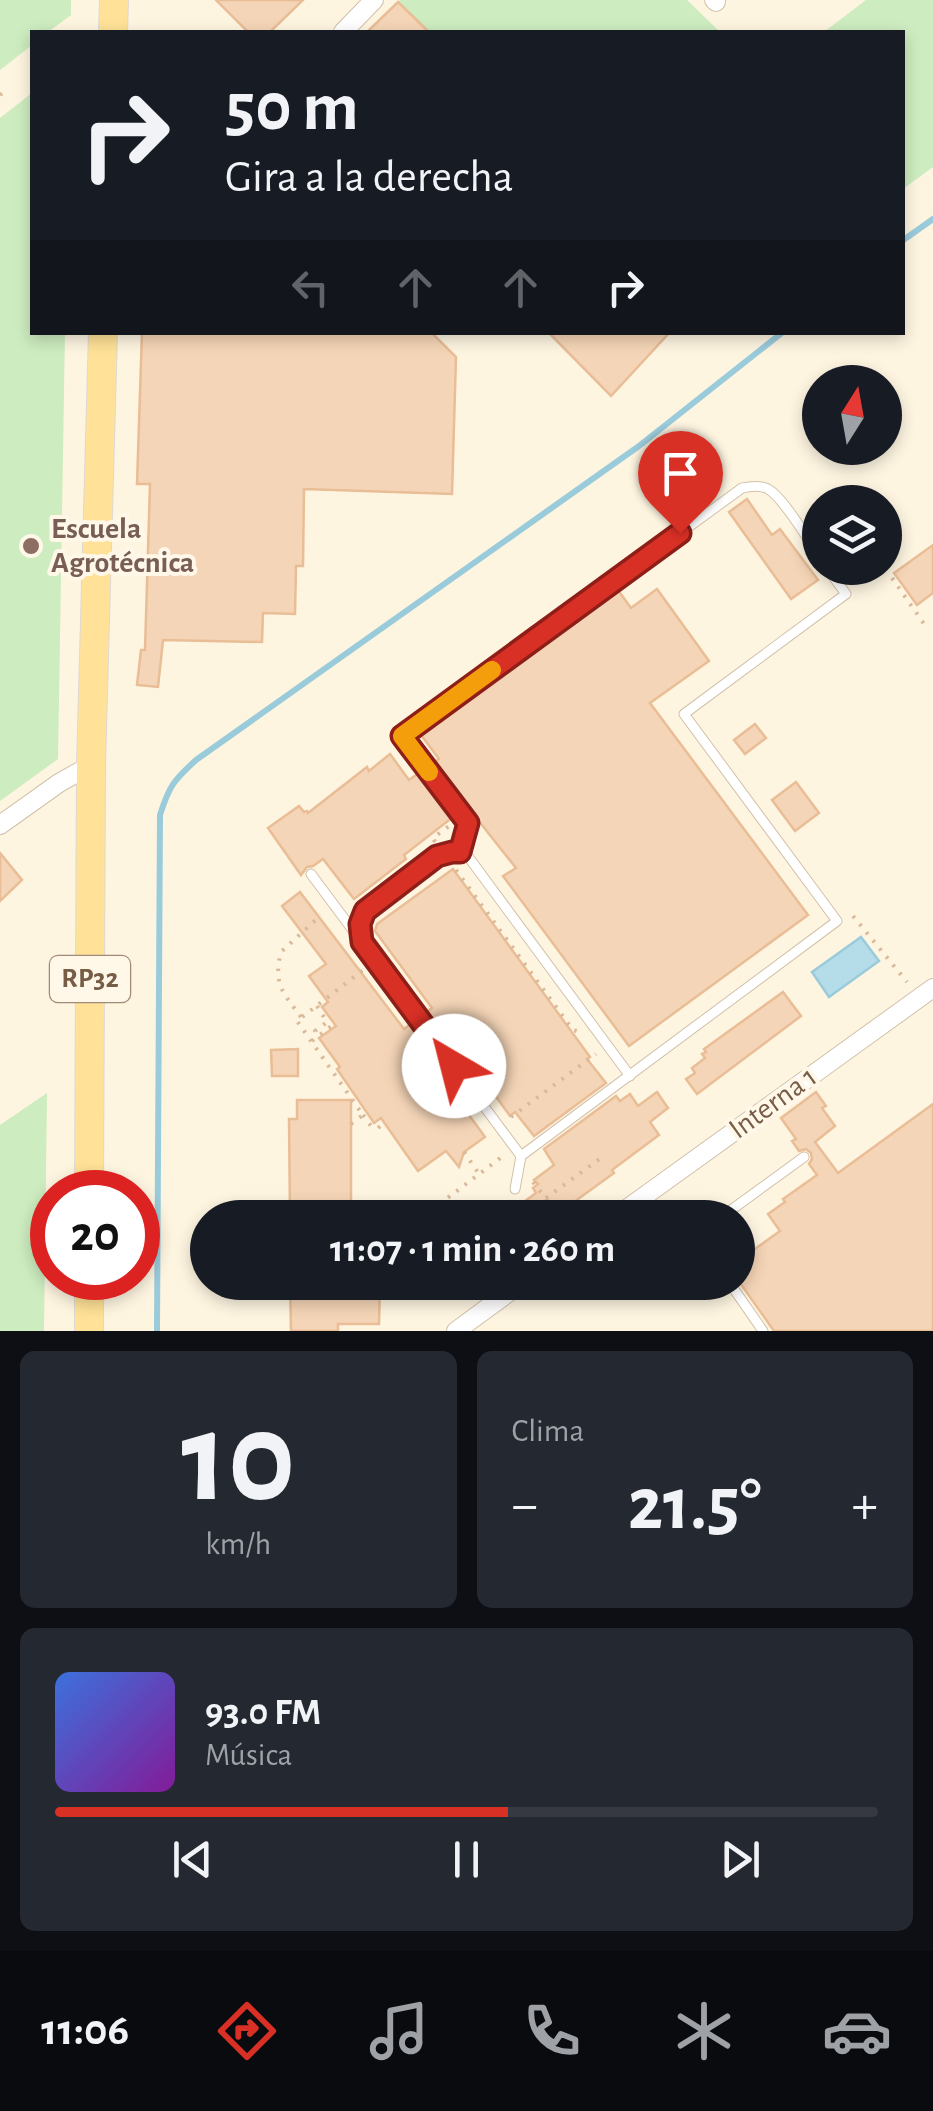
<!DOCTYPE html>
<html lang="es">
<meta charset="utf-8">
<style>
:root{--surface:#171b24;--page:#242831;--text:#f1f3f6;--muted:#9ea1a6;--line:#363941;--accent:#d93025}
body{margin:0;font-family:"Alegreya Sans",sans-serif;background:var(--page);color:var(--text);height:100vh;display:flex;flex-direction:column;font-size:38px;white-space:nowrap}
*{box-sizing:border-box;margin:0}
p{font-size:32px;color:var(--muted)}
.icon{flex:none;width:55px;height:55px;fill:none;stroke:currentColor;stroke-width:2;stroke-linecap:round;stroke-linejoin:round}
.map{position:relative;height:1331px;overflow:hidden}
.drawer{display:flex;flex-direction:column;gap:20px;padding:20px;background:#0d0f14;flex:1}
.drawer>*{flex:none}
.top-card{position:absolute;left:30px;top:30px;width:875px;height:305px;border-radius:0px;box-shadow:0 5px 15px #0003;background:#171b24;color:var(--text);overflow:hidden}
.needle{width:65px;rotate:11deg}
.fabs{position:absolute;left:802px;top:365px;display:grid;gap:20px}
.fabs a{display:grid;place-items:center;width:100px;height:100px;border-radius:50%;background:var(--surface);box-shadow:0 5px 15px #0003;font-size:50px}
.speed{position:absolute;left:30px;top:1170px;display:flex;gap:20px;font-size:50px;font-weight:700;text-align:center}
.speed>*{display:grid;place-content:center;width:130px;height:130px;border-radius:50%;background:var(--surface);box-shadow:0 5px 15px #0003;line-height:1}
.speed .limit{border:15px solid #d22;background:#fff;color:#111}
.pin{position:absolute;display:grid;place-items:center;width:85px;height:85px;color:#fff;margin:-102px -42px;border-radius:50% 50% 50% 0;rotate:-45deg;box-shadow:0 0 10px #0007}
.pin .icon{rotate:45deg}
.me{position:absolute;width:110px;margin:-55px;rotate:323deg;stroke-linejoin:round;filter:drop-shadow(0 0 8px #0008)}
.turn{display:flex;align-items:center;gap:35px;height:210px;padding:0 30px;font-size:45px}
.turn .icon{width:130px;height:130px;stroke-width:2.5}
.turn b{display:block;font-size:70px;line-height:85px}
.lanes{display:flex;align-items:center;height:95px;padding:0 30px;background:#0003;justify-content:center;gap:50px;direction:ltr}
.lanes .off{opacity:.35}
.big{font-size:75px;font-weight:700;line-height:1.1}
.drawer .widget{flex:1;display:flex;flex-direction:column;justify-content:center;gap:15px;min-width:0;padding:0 35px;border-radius:15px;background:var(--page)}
.drawer .dial{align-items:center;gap:0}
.dial b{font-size:130px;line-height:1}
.song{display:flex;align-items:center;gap:30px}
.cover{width:120px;height:120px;border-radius:15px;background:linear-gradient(135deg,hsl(220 70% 55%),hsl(290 70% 35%))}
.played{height:10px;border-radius:5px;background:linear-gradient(90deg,var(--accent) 55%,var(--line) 55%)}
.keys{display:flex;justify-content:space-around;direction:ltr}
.heat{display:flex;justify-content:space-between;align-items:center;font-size:55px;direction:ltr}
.drawer .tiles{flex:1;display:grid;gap:20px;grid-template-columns:1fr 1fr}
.widget:last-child{grid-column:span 2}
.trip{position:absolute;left:190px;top:1200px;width:565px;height:100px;border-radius:50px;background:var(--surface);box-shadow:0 5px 15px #0003;font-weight:700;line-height:100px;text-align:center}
.tabs{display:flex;height:160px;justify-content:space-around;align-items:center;background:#090b0e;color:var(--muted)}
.tabs .icon{width:70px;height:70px}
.tabs .selected{color:var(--accent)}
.tabs b{font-size:45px;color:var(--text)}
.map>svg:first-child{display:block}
.green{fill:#cdecbf}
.water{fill:#b5dce9;stroke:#9acbdb;stroke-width:2.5}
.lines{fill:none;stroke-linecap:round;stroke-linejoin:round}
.stream{stroke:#9acbdb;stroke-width:6}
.building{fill:#f5d5b7;stroke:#e9bd96;stroke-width:2.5}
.lane-casing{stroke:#d2c0aa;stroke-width:11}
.street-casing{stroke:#d2c0aa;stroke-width:20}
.primary-casing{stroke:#ded8d3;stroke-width:30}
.path{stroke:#dab99a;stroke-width:4;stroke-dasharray:2.5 8;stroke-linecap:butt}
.lane{stroke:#fff;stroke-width:9}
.street{stroke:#fff;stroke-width:18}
.primary{stroke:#ffe297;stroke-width:28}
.route-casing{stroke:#8d1f18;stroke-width:25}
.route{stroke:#d93025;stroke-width:18}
.slow{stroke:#f59e0b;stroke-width:18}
.education-dot{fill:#8d6e63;stroke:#fff8e9;stroke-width:4}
.labels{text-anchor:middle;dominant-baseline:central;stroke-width:8;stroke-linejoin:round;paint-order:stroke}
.shield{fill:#fff8e9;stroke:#a08b77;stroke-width:2.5}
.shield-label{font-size:28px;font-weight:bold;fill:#775c46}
.education-label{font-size:30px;font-weight:bold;fill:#785e54;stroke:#fff8e9;text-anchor:start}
.street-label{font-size:30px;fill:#775c46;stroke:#fff8e9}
</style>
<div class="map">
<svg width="933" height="1331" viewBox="0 0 933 1331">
<rect width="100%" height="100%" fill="#fef5e1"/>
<g class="green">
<path d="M0 0H71V15L48 32H32V45L0 70Z"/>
<path d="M400 0H687L720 32H429L398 2Z"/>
<path d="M866 0H933V167L903 189 902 32H824Z"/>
<path d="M32 93V332L65 333 58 759 0 801V118Z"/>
<path d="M47 1093 44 1331H0V1125Z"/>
</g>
<path class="water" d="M861 937 879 961 829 997 812 972Z"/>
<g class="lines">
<g class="stream">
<path d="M902 241 933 219"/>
<path d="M157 1331 160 815C169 786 174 780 196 760L639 446 783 332"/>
</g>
</g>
<g class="building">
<path d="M216 0H303L270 32H248Z"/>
<path d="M398 2 429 32H367Z"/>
<path d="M142 332H431L456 357 452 494 304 489 303 566H296L295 614 263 613 262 642 163 640 158 687 137 685 141 650H145L150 484H137Z"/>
<path d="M548 332H670L611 396Z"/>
<path d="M747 499 772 535 780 529 818 580 791 599 729 512Z"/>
<path d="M933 545V593L917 605 894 573Z"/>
<path d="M657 589 709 661 650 703 808 915 629 1046 503 876 516 868 433 763 439 759 421 735 618 590 631 608Z"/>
<path d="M755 724 766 738 745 754 734 740Z"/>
<path d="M390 754 409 780 420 772 453 817 404 855 406 859 354 899 323 859 313 866 307 867 301 875 268 828 299 806 304 812 307 811 308 813 367 767 369 771Z"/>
<path d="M796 782 819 813 795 831 772 800Z"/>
<path d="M0 853 22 880 0 901Z"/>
<path d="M453 869 590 1057 587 1059 606 1083 534 1136 515 1112 510 1116 468 1058 461 1062 425 1013 432 1008 375 931 377 924Z"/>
<path d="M300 892 404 1029 412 1023 447 1071 440 1075 485 1137 464 1152 459 1167 446 1151 418 1171 381 1118 374 1123 337 1069 340 1067 319 1038 336 1026 322 1007 328 1002 309 976 326 964 282 906Z"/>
<path d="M783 992 801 1016 697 1094 686 1079 695 1073 692 1068 705 1058 702 1054 706 1052 704 1049Z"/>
<path d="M298 1049V1076H272L271 1050Z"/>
<path d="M657 1092 668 1108 650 1122 659 1135 612 1170 614 1173 552 1218H502L536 1193 533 1188 538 1184 534 1180 554 1165 544 1149 616 1096 620 1101 630 1094 638 1106Z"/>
<path d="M816 1092 826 1106 822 1108 835 1126 815 1142 838 1173 933 1104V1331H774L738 1280V1261L780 1231 768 1214 785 1202 783 1199 817 1175 809 1164 812 1159 811 1153 806 1149 799 1151 792 1141 796 1139 781 1118Z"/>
<path d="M297 1100H351V1218H290L289 1119H297Z"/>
<path d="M290 1282H380L379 1324H338V1331H291Z"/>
</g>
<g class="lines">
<defs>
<g id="lane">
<path d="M460 852 468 823 402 736 742 488C751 486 760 485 768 489 783 497 809 541 820 557"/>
<path d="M311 874 521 1156"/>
<path d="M361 942V918L370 906 437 856 452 852 467 855 630 1076"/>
<path d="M515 1189 521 1156 837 921 684 714 846 594 827 568"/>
<path d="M726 1218 727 1213 804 1157"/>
<path d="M729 1282 763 1331"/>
</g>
<g id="street">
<path d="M714 0 716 2"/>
<path d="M343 32 374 0"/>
<path d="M0 825 59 783 91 765"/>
<path d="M614 1218 933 988"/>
<path d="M456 1331 523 1282"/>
</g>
<g id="primary">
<path d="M113 32 114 0"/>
<path d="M89 1192 91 765 103 332"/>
<path d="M89 1278V1331"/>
</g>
</defs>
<use href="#lane" class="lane-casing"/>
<use href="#street" class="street-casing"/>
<use href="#primary" class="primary-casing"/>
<g class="path">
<path d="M0 95 4 92"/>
<path d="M892 578 927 628"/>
<path d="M435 842 433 838 449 826"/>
<path d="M456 870 573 1030 580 1032"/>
<path d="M853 916 907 982"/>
<path d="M317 1006 327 1022 315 1031 319 1035"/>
<path d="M301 1017C283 993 273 984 281 952L321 915"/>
<path d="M312 1041 334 1024"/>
<path d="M363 1115 371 1126 378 1128 384 1123"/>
<path d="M511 1117 596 1054"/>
<path d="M351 1124 363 1115 297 1021 363 970"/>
<path d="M464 1152 479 1174"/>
<path d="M533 1182 561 1218"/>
<path d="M546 1198 601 1158"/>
<path d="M412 1218 421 1210 441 1203 503 1156"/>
</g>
<use href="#lane" class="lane"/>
<use href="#street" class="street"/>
<use href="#primary" class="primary"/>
</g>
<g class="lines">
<defs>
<path id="route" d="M454 1066 362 942 360 924 365 911 437 856 452 852H460L468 823 402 736 680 533"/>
</defs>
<use href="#route" class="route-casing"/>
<use href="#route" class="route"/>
<path class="slow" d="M429 772 402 736 492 670"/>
</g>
<circle class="education-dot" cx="31" cy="546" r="10"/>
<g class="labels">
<rect class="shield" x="50" y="956" width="80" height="46" rx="8"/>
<g class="shield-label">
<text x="90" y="979">RP32</text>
</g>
<g class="education-label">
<text x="51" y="529">Escuela<tspan x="51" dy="34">Agrotécnica</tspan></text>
</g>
<g class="street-label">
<text transform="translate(773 1103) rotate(-36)">Interna 1</text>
</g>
</g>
</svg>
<div class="fabs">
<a><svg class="needle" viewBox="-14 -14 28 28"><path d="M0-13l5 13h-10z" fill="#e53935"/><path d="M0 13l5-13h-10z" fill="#9ea1a6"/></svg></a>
<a><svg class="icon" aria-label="layers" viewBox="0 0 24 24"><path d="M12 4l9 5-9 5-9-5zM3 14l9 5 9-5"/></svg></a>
</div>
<div class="speed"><div class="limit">20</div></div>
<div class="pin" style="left:680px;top:533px;background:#d93025"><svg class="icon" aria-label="arrive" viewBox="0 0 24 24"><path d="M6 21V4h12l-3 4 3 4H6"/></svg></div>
<svg class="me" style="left:454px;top:1066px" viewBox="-20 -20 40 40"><circle r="19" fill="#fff"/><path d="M0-13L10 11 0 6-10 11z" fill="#d93025"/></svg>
<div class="trip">11:07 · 1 min · 260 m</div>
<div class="top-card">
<div class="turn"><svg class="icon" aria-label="right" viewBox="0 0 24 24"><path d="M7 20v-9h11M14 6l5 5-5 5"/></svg><div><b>50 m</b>Gira a la derecha</div></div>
<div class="lanes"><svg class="icon off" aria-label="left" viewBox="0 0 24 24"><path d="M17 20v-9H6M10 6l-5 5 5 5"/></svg><svg class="icon off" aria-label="ahead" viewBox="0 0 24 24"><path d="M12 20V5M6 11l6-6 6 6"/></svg><svg class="icon off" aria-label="ahead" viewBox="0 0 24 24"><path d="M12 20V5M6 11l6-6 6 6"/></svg><svg class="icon" aria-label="right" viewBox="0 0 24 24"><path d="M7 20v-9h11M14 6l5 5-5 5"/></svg></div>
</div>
</div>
<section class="drawer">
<div class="tiles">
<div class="widget dial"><b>10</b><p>km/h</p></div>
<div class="widget"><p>Clima</p>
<div class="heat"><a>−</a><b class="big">21.5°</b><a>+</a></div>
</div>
<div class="widget">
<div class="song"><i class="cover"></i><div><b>93.0 FM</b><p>Música</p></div></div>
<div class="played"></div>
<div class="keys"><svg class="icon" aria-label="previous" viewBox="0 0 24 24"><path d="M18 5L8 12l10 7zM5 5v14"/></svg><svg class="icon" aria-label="pause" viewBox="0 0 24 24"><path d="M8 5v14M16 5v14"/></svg><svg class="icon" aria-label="next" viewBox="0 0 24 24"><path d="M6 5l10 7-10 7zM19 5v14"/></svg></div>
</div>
</div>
</section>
<nav class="tabs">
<b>11:06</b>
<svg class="icon selected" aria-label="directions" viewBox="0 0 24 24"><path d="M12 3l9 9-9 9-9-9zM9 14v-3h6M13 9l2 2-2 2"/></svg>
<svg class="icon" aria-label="music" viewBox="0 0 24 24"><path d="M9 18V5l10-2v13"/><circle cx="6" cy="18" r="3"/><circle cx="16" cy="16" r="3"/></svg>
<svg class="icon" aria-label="phone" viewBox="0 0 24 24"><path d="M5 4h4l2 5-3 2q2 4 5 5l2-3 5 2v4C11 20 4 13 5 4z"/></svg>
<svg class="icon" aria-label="climate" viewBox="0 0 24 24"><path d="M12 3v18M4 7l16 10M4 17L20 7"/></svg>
<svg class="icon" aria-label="car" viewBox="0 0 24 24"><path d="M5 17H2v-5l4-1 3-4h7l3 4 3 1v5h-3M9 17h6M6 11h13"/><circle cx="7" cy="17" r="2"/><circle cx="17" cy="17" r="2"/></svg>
</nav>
